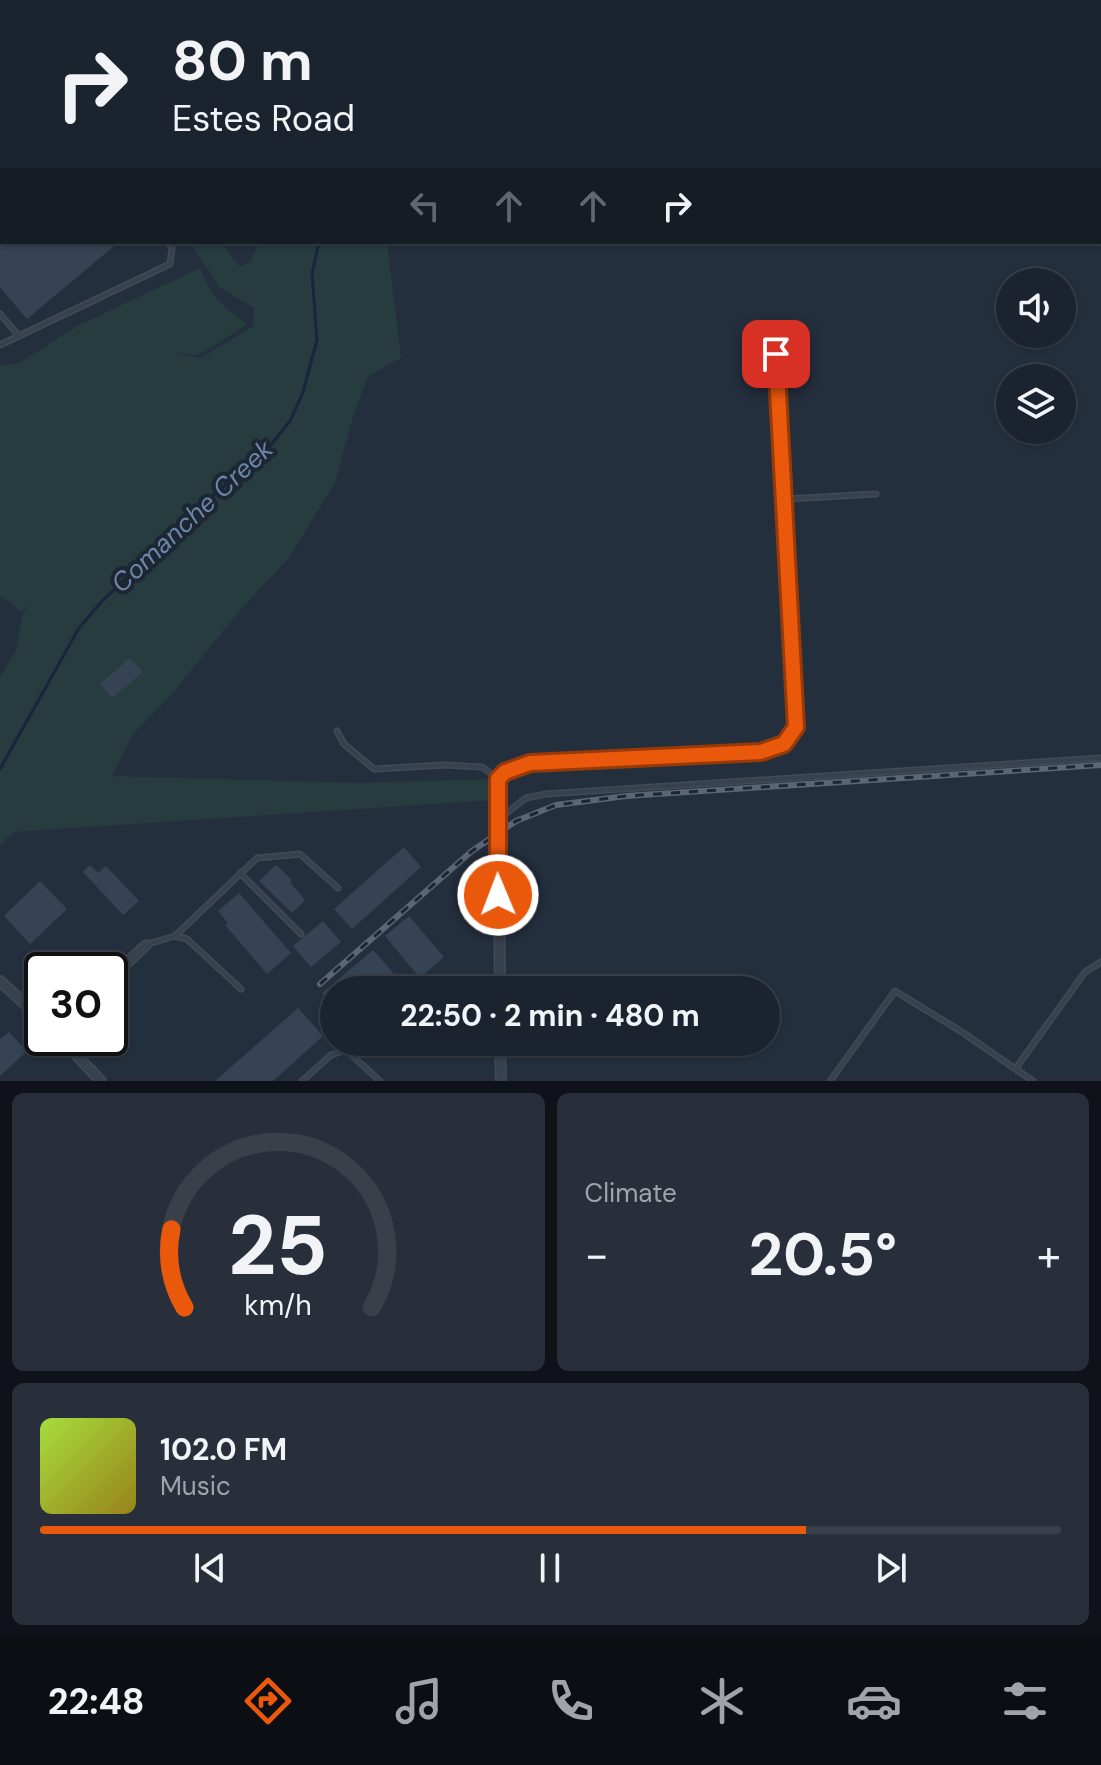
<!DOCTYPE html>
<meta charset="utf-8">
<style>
:root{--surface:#1b232e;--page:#282f3a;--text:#f1f3f6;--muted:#a0a4aa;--line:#39404a;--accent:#ea580c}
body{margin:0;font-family:"DM Sans",sans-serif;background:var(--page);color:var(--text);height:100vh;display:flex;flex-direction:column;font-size:30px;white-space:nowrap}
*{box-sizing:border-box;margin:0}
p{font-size:26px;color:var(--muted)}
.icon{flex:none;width:44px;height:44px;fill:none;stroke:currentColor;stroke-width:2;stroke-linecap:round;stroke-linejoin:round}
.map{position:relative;height:1081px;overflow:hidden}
.panel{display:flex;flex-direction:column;gap:12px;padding:12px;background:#0f1319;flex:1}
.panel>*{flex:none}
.hud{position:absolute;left:0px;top:0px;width:1102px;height:244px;box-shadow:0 2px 6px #0004,0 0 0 2px var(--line);background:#1b232e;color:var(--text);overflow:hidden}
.controls{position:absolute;left:996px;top:268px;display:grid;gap:16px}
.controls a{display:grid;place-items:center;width:80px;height:80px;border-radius:50%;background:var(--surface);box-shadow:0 2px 6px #0004,0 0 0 2px var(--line);font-size:40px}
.speed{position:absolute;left:24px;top:952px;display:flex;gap:16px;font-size:40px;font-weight:700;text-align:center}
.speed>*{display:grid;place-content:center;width:104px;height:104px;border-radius:50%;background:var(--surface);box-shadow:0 2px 6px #0004,0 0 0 2px var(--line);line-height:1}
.speed .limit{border:4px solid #111;border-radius:12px;background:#fff;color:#111}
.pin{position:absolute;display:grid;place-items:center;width:68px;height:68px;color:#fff;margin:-34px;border-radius:16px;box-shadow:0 4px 12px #0006}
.me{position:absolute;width:88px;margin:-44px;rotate:359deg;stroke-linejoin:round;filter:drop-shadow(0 0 6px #0008)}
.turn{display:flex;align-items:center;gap:28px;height:168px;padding:0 40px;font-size:36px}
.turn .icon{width:104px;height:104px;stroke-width:2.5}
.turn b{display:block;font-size:56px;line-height:68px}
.lanes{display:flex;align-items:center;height:76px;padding:0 40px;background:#0003;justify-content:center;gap:40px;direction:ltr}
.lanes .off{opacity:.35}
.big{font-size:60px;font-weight:700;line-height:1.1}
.panel .card{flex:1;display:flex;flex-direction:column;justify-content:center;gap:12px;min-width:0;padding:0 28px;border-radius:12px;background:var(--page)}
.panel .dial{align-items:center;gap:0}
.dial svg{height:208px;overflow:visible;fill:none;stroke:var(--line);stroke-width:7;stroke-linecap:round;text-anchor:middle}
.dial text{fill:var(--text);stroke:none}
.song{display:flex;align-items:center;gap:24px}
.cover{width:96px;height:96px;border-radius:12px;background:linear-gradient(135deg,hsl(80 70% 55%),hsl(50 70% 35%))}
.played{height:8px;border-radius:4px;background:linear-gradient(90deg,var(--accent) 75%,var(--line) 75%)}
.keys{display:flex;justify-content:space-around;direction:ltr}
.heat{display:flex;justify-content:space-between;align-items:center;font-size:44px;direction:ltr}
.panel .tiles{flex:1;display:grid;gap:12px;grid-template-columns:1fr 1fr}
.card:last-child{grid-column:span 2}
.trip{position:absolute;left:320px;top:976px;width:460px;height:80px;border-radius:40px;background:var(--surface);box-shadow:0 2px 6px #0004,0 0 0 2px var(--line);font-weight:700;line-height:80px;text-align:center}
.menu{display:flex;height:128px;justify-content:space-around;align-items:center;background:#0b0e12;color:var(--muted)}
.menu .icon{width:56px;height:56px}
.menu .selected{color:var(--accent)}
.menu b{font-size:36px;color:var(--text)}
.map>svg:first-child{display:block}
.green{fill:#263c3f}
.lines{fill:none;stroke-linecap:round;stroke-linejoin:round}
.stream{stroke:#17263c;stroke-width:3}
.building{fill:#364354}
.lane-casing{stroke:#414a57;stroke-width:7}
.street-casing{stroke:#414a57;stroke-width:12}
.lane{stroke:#38414e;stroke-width:4}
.street{stroke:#38414e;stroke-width:9}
.rail-casing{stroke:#5a6575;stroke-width:6}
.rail{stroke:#1d2633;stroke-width:3;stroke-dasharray:9;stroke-linecap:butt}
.route-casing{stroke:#983908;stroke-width:20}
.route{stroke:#ea580c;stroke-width:14}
.labels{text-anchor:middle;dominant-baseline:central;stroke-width:8;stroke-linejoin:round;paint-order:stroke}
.water-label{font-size:26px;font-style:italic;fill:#6d86a8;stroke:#1d2633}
</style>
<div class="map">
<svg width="1101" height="1081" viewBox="0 0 1101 1081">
<rect width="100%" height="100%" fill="#242f3e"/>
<g class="green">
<path d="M927 0H1101V187L1100 2Z"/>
<path d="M190 242H220L240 267 250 262 260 242H387L401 358 368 376 353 416 335 483 288 559 242 608 171 695 133 734 112 776 359 783 492 779 493 800 13 832 0 845V677L16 650 23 614 29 602 22 612 0 596V365L18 364 77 326 200 268C211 297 222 307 248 324L199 355 174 353 200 358 254 326V308L219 287Z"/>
</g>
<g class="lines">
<g class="stream">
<path d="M858 2 860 0"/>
<path d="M0 769 79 628 103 600 173 535V531L192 519 211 497 266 451 290 421 303 392 317 340 312 274 319 242"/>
</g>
</g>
<g class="building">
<path d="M0 242H119L27 319 0 287Z"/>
<path d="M130 658 143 672 112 698 100 684Z"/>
<path d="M404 847 421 867 352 929 334 909Z"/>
<path d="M90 865 98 873 106 866 139 901 123 915 83 872Z"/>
<path d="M276 865 292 880 290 882 305 900 292 913 259 881Z"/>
<path d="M40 881 67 909 30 944 4 916Z"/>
<path d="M239 893 291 953 267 974 225 925 228 923 218 911Z"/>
<path d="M409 916 444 957 420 978 385 936Z"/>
<path d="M323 921 341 942 311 967 293 946Z"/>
<path d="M373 950 408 990H334V1007L322 993Z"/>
<path d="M298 1008 323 1036 273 1081H215Z"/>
<path d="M9 1032 27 1051 0 1076V1039Z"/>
</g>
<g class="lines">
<defs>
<g id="lane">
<path d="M28 0 30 2"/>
<path d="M819 0 821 2"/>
<path d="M486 2 489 0"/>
<path d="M0 148 2 150"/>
<path d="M0 167 2 166"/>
<path d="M0 314 19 336"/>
<path d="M0 345 170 264 172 248 168 242"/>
<path d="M786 499 876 494"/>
<path d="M337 731 344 744 374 769 445 765 482 767 496 777"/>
<path d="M500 818 526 798 546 794 1101 758"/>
<path d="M240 873 301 934"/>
<path d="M175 936 257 858 300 854 338 888"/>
<path d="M148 944 175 936 187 939 241 989"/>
<path d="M1016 1068 1085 972 1101 962"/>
<path d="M302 1081 331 1055 346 1050 380 1081"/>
<path d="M830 1081 895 991 962 1032 1033 1081"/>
</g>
<g id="street">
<path d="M110 979 146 945"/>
<path d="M0 981 42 1020"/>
<path d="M500 990 498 779 505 772 530 763 761 752 784 744 796 727 776 354"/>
<path d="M60 1038 101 1081"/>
<path d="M500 1042 501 1081"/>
</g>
</defs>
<use href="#lane" class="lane-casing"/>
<use href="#street" class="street-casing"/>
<use href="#lane" class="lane"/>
<use href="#street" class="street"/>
<defs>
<g id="rail">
<path d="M903 0 905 2"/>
<path d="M1100 219 1101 220"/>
<path d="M320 984 472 851 516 821 556 805 626 796 1101 765"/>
</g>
</defs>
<use href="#rail" class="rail-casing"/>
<use href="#rail" class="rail"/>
</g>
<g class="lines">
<defs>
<path id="route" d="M498 895V779L505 772 530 763 761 752 784 744 796 727 776 354"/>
</defs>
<use href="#route" class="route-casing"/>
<use href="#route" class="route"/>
</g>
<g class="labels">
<g class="water-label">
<text transform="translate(192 516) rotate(-43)">Comanche Creek</text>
</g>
</g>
</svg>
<div class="controls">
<a><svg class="icon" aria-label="sound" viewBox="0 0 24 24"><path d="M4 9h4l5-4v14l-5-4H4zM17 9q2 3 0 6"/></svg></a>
<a><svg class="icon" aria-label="layers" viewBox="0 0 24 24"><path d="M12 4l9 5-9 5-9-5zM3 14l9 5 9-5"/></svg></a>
</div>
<div class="speed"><div class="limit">30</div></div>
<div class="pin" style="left:776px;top:354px;background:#d93025"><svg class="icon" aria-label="arrive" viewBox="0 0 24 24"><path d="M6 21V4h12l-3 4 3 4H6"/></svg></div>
<svg class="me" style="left:498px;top:895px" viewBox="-20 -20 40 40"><circle r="17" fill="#ea580c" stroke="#fff" stroke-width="3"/><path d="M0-11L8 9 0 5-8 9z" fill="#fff"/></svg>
<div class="trip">22:50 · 2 min · 480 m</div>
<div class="hud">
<div class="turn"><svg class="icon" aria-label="right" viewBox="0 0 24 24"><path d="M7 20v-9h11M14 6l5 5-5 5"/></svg><div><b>80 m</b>Estes Road</div></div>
<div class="lanes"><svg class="icon off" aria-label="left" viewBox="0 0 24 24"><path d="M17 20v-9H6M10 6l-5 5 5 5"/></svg><svg class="icon off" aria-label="ahead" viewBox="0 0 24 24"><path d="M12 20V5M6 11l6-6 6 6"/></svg><svg class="icon off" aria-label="ahead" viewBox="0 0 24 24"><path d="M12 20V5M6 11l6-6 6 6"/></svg><svg class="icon" aria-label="right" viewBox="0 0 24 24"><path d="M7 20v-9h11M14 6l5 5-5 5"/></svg></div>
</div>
</div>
<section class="panel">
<div class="tiles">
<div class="card dial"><svg viewBox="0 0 100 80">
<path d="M14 69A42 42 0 1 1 86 69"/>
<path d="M14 69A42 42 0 0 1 9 39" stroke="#ea580c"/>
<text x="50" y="56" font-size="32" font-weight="700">25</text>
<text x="50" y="72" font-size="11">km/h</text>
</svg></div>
<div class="card"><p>Climate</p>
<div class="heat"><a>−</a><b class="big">20.5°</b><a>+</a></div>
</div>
<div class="card">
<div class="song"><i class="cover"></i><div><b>102.0 FM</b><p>Music</p></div></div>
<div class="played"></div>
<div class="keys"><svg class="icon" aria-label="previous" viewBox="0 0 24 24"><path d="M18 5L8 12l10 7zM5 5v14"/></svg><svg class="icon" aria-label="pause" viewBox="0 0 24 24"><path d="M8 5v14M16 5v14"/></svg><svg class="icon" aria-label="next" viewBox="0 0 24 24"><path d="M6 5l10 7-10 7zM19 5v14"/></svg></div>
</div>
</div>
</section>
<nav class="menu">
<b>22:48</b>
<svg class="icon selected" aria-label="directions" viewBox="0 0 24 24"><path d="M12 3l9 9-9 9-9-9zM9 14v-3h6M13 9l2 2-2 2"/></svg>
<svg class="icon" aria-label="music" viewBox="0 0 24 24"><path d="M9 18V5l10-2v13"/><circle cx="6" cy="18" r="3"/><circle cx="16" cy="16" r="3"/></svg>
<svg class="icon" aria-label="phone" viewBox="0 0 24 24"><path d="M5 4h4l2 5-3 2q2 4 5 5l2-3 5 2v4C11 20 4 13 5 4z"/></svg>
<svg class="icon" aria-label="climate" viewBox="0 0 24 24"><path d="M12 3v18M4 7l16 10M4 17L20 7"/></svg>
<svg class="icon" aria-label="car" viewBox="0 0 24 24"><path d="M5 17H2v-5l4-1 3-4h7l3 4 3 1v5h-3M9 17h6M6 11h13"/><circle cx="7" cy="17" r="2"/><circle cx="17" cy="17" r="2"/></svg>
<svg class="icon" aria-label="filters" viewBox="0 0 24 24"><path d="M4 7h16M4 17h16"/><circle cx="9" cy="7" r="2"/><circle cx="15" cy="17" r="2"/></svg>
</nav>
